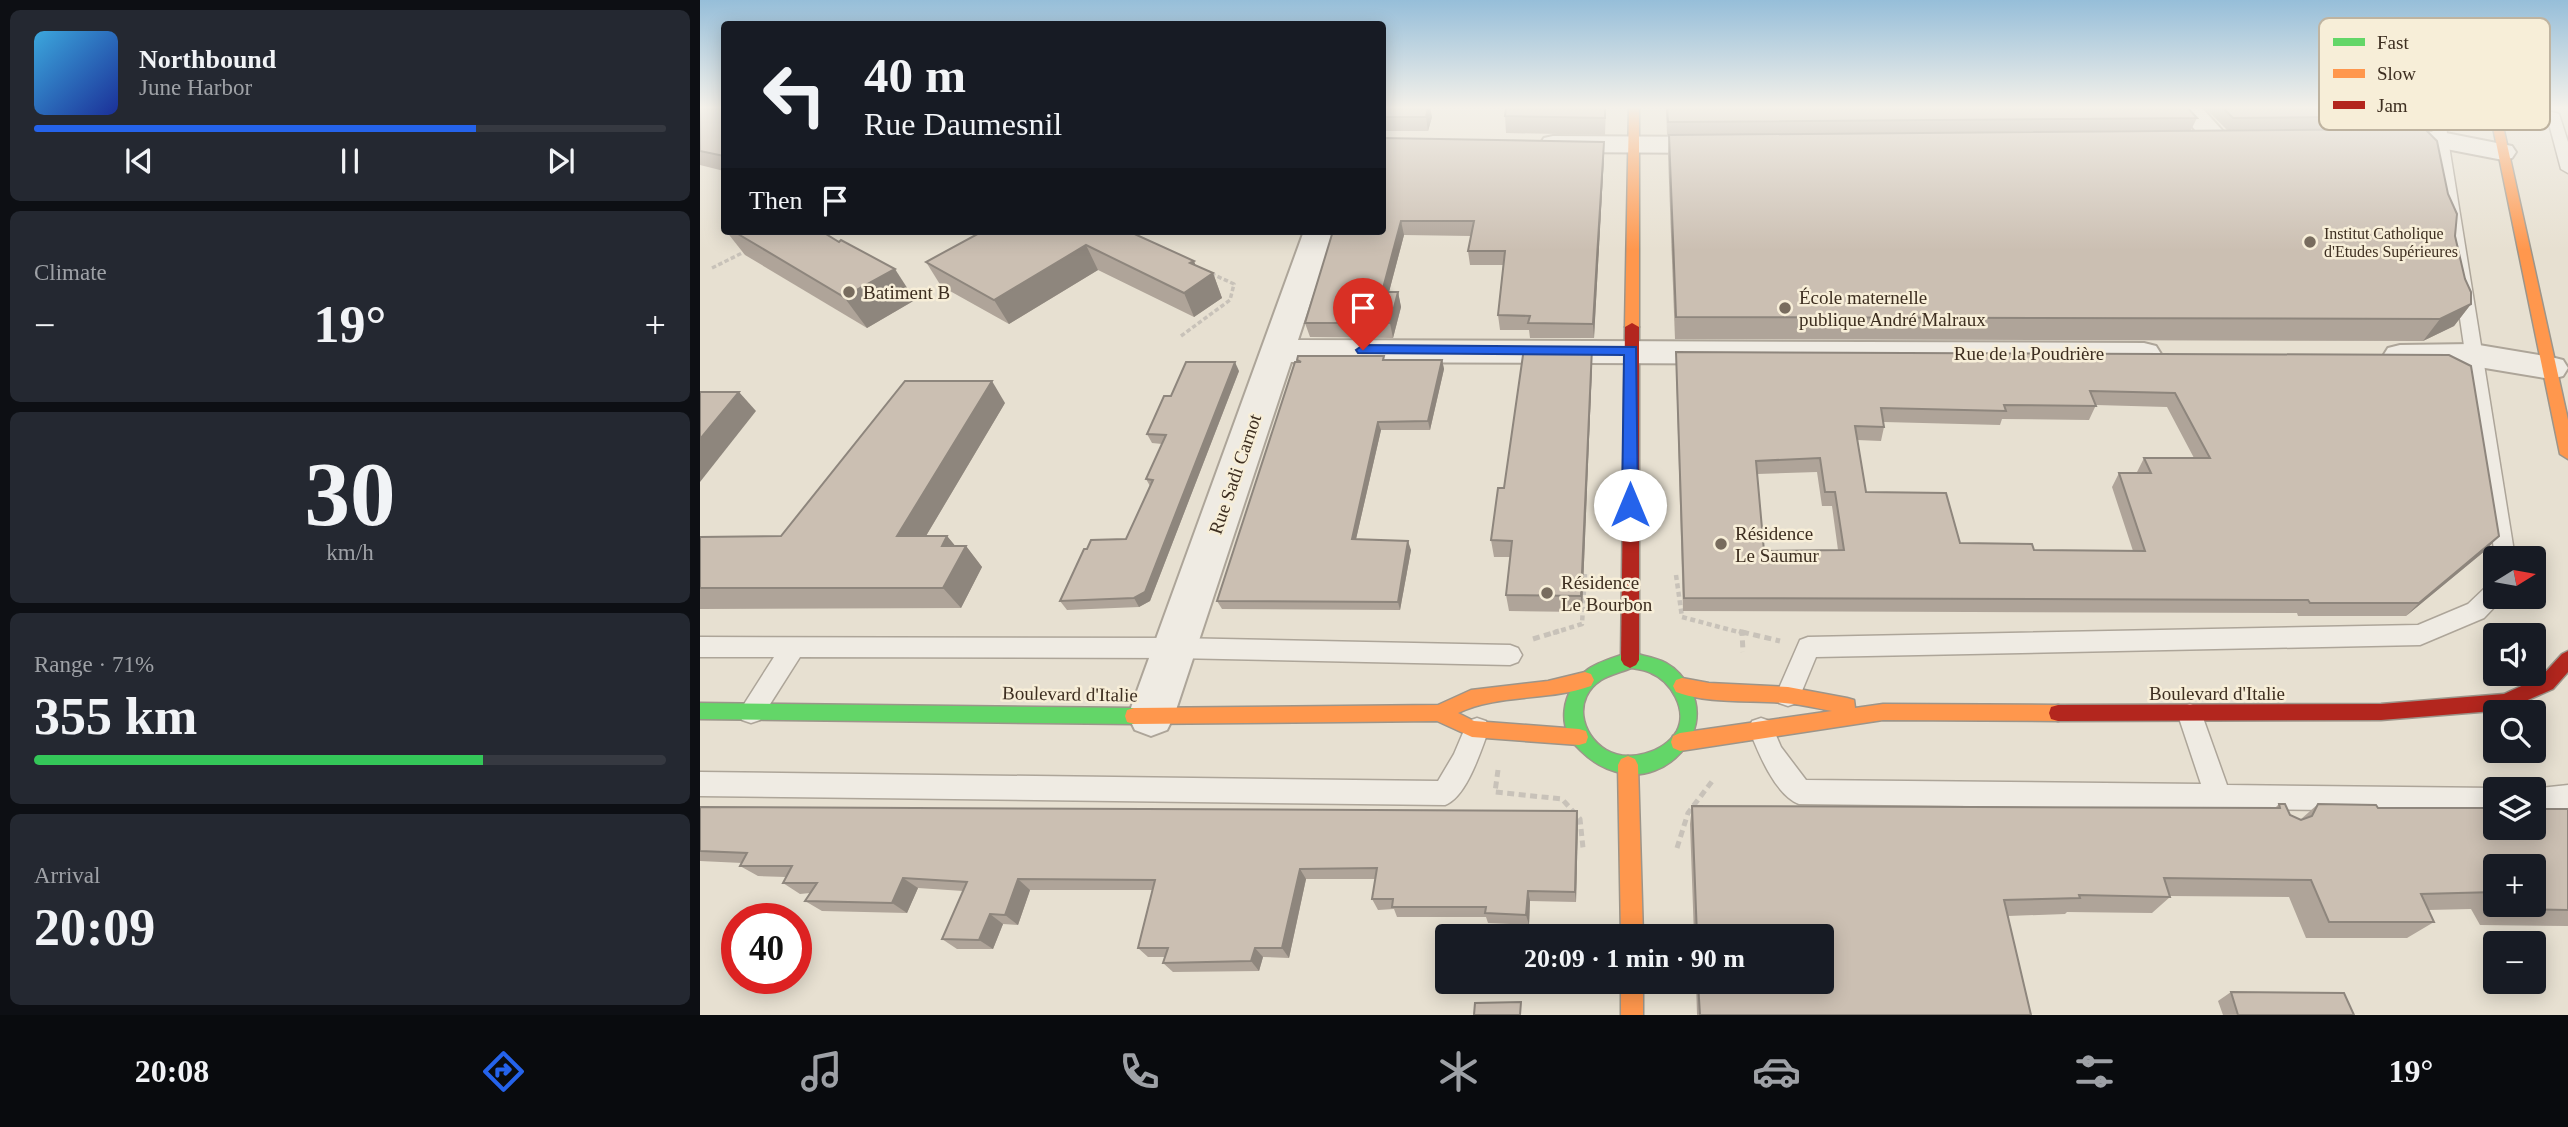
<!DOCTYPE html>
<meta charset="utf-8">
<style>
:root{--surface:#171b24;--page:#242831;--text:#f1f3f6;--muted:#9ea1a6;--line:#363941;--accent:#2563eb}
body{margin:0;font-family:Georgia,serif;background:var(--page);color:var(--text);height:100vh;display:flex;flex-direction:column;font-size:26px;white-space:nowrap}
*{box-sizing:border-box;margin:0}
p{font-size:23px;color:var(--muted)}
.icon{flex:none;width:38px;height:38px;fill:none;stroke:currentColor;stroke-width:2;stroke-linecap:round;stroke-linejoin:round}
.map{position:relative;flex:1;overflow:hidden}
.drawer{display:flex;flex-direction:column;gap:10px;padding:10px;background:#0d0f14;width:700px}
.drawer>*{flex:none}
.top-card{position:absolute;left:21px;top:21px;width:665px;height:214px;border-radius:7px;box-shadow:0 4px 18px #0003;background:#171b24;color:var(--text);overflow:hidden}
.needle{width:46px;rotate:79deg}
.tools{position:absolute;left:1783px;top:546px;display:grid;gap:14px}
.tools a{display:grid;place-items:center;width:63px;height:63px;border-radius:7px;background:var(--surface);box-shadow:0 4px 18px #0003;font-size:35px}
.speed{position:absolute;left:21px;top:903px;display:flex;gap:14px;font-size:35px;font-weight:700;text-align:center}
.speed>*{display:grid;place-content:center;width:91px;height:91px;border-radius:50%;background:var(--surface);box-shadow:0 4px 18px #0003;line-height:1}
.speed .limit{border:10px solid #d22;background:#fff;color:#111}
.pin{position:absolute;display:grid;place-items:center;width:60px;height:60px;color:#fff;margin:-72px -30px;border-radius:50% 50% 50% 0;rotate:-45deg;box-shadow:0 0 7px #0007}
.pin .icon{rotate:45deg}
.me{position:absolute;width:77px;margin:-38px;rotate:0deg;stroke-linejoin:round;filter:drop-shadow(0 0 5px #0008)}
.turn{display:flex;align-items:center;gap:24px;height:147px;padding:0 28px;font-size:32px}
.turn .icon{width:91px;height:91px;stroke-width:2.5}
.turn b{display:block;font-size:49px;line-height:60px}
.then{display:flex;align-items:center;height:66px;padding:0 28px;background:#0003;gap:14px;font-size:26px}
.big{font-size:52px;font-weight:600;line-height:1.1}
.drawer .card{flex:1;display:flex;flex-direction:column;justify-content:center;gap:10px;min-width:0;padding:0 24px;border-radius:10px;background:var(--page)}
.drawer .dial{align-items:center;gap:0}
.dial b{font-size:91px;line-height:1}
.song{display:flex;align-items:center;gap:21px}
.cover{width:84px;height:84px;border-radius:10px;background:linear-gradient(135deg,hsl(200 70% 55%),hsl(230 70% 35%))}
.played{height:7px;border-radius:4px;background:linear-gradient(90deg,var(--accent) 70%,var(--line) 70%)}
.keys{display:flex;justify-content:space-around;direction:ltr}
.heat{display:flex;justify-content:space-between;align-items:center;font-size:38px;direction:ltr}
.charge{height:10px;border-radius:5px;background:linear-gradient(90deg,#34c759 71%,var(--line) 0)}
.trip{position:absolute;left:735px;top:924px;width:399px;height:70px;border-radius:7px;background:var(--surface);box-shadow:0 4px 18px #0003;font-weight:600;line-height:70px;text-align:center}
.dock{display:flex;height:112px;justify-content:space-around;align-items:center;background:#090b0e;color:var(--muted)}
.dock .icon{width:49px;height:49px}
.dock .current{color:var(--accent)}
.dock b{font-size:32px;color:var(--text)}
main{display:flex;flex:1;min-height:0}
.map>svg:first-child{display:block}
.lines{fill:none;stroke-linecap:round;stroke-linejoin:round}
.lane-casing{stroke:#ada599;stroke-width:3}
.street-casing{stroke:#ada599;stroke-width:4}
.fast-casing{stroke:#9c958a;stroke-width:3}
.slow-casing{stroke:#9c958a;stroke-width:3}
.jam-casing{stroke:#9c958a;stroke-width:3}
.path-far2{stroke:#c8c2b9;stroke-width:3.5;stroke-dasharray:4.5 2.5;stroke-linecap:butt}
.path-far1{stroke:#c8c2b9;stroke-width:4.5;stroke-dasharray:5 3.5;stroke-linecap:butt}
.path{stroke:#c8c2b9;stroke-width:5;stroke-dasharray:7 4.5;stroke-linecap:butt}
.lane{fill:#efebe3;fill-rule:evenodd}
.street{fill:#efebe3;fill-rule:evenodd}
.fast{fill:#63d668;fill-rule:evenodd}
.slow{fill:#ff974d;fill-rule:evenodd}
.jam{fill:#b3261e;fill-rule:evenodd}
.wall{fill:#afa499;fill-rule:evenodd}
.shaded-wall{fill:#8e867d}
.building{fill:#cbbfb2;stroke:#8e867d;stroke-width:2;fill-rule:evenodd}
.route{fill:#2563eb;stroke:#184099;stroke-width:2}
.poi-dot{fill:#786c5e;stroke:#f7eed8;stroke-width:2.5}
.labels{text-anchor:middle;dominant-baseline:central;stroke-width:5;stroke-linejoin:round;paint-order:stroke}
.far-poi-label{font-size:16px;fill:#3d2e20;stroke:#f7eed8;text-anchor:start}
.poi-label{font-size:19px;fill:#3d2e20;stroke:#f7eed8;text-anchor:start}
.street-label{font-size:19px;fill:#3d2e20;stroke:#f7eed8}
.key{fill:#f7eed8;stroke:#bfb4a1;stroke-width:2}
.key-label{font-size:19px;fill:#3d2e20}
</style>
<main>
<section class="drawer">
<div class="card">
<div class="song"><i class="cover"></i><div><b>Northbound</b><p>June Harbor</p></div></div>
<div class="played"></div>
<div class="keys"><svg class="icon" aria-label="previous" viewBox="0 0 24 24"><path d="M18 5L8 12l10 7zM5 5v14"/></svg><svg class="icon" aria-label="pause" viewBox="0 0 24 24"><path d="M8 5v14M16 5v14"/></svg><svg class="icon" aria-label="next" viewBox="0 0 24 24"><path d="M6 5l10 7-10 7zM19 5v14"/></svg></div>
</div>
<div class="card"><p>Climate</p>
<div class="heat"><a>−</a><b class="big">19°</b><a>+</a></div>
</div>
<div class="card dial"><b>30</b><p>km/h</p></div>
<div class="card"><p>Range · 71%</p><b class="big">355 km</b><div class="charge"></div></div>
<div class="card"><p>Arrival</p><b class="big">20:09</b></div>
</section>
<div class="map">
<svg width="1868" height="1015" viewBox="0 0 1868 1015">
<rect width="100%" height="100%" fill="#e7e0d1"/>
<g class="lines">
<defs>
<g id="lane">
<path d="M1729 108H1743L1815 558H1796V563Z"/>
<path d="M1817 108H1837L1859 114 1868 142V173L1861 169 1848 120Z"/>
<path d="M1796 582V597H1804L1784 618 1720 645 1116 657 1097 703 1088 706 1079 703 1076 695 1100 640 1108 637 1718 625 1768 604 1788 585Z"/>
<path d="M0 637 474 638 810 645 818 648 822 655 818 662 810 665 474 658 100 657 60 720 51 723 42 720 39 712 74 657H0Z"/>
<path d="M1490 704 1499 707 1502 715 1527 785 1796 788 1800 789H1796V812L1099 804C1075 795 1058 752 1049 729L1052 721 1061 718 1070 721 1081 747 1106 780 1501 784 1478 715 1481 707Z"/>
<path d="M777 718 786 721 789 729C781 750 767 797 745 805L0 796V772L738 781 754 754 768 721Z"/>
<path d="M1868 785V809L1834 812V789H1830Z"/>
</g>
<g id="street">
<path d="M1476 108H1502L1531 140 1527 146 1518 148 1509 146Z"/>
<path d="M1686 132H1741L1812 146 1816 152 1812 158 1803 160 1741 148 1677 146 1673 140 1677 134Z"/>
<path d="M853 136 1020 137 1029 139 1033 145 1029 151 1020 153 853 152 844 150 840 144 844 138Z"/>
<path d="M604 231H634L598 340 1444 343 1456 346 1461 354 1456 362 1444 365 591 362 474 716 467 730 451 736 435 730 428 716Z"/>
<path d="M1773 344 1851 357 1863 360 1868 368 1863 376 1851 379 1773 366 1700 367 1688 364 1683 356 1688 348 1700 345Z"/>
</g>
<g id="fast">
<path d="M930 652C942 656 955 657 966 663 977 669 985 679 991 690 1013 735 966 783 922 773 905 770 892 762 880 750 855 727 862 692 886 671 896 662 917 657 930 652ZM931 668C937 669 945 670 951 673 971 681 988 710 977 731 964 753 928 763 906 750 880 734 873 698 901 680 909 675 921 672 931 668Z"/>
<path d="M0 703 434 708 441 710 443 716 441 722 434 724 0 719Z"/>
</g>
<g id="slow">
<path d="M929 108H939V327L932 331 925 327Z"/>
<path d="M1789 108H1799L1868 420V459L1860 454Z"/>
<path d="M885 672 891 674 894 680 891 686C849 701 797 694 758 713L774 721 879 729 886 731 888 737 886 743 879 745 772 737 737 721 434 724 427 722 425 716 427 710 434 708 738 705 771 690 848 681Z"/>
<path d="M982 678 1009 683 1088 687 1147 698 1154 700 1155 708 1183 704 1358 705 1365 707 1367 713 1365 719 1358 721 1183 720 980 751 973 748 971 742 973 736 980 733 1132 711C1116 708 1100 704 1084 703 1048 700 1009 704 976 692L973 686 976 680Z"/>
<path d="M928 756 935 759 938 765 943 936H921L918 765 921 759Z"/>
<rect x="921" y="982" width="22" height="33"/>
</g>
<g id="jam">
<path d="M932 323 939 327V660L936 665 930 668 924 665 921 660 925 327Z"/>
<path d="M1868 651V672L1853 689 1805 710 1681 720 1358 721 1351 719 1349 713 1351 707 1358 705 1681 704 1804 694 1841 677 1862 654Z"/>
</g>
</defs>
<use href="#lane" class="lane-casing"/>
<use href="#street" class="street-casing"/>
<use href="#fast" class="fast-casing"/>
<use href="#slow" class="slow-casing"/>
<use href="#jam" class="jam-casing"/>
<g class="path-far2">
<path d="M12 268 46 251"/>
<path d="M481 336 530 300 534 284 510 273"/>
</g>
<g class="path-far1">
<path d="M976 575 982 617 1042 633"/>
<path d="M1042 632 1046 633"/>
<path d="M853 633 882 624 885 574"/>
</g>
<g class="path">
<path d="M1039 631 1042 632 1043 652"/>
<path d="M1042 632 1080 641"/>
<path d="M833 639 859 631"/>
<path d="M798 770 795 792 862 799 880 819 883 848"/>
<path d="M977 848 988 813 1013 780"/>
</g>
<use href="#lane" class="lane"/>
<use href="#street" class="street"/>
<use href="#fast" class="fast"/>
<use href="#slow" class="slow"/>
<use href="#jam" class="jam"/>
</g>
<g class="wall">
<path d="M0 108H24V171L0 165Z"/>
<path d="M682 108H730L732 117 728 131H682Z"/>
<path d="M806 108H906L905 135 806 133 805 116Z"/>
<path d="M966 108H1488L1497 118 1491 130 967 135Z"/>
<path d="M1505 108H1728L1730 116 1722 128 1527 130Z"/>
<path d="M969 135 1755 236 1771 304 1754 326 1723 341 975 339 968 156Z"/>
<path d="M682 138 904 142V156L894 338H830L829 330H800L798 315 803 265H770L768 251 771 236 704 235 689 292H698L701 307 693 338 610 337 605 323Z"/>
<path d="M26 231H121L215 300 167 328 45 255Z"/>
<path d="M283 231 494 261 495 265 513 273 522 298 494 317 398 270 309 324 241 286 226 262Z"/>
<path d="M892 348V366L882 612 809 611 806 595 810 557H794L791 540 804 488Z"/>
<path d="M976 352 1749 355 1786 550 1706 616H1598L1597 613 983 611 976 366ZM1396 405 1467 407 1494 458H1444L1437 472V473H1419L1412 487 1433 551 1334 550 1260 543 1166 492 1157 440 1181 441 1184 427V422L1300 425 1302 419 1389 420ZM1117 472 1122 506H1132L1138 550 1064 551 1057 474Z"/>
<path d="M597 360H742L744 369 730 430H681L656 539 711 550 700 610 522 609 517 601 598 362Z"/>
<path d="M539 371 450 601 439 607 367 610 360 601 387 549 426 539 450 486 446 479 462 444 452 443 447 434 471 396Z"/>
<path d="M305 403 226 536H247L255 546H266L282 567 261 608 0 609V537L81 536Z"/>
<path d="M1579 804 1590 815 1600 820 1618 804 1678 808 1868 809V926L1780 925 1771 909 1728 910 1734 922 1707 938H1606L1589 897 1470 896V897L1452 913 1367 912 1365 914 1308 916 1331 1015H997L996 982H1122V936H994L990 824 992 806 1575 808ZM1796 866 1834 905H1796Z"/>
<path d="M0 807 877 811 878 822 876 902 830 901 829 925 788 923 786 917H697L694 909 678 910 672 899 675 879H606L589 958 563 957 559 971 473 972 463 963 465 957H448L438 948 453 890H330L318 925 303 924 293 949H257L242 939 263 891 218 888 207 913 122 911 105 901 110 893 100 894 83 883 86 877 58 876 40 866 42 863 0 861Z"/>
<path d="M1531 992 1654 1015H1523L1518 1001Z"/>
</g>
<g class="shaded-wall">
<path d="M728 108H730L732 117 728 131 726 117Z"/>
<path d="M904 142V156L894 338 893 324Z"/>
<path d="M701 221 704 235 685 307 682 292Z"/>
<path d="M386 245 398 270 309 324 294 300Z"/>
<path d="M494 261 501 281 513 273 522 298 494 317 484 293 490 263Z"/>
<path d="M195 269 215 300 167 328 144 297Z"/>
<path d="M698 292 701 307 693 338 690 323Z"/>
<path d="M1771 304 1754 326 1723 341 1740 319Z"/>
<path d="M892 348V366L882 612 881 596Z"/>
<path d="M742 360 744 369 730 430 728 421Z"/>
<path d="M535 362 539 371 450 601 439 607 434 598Z"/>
<path d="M292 381 305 403 214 556 197 536Z"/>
<path d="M39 392 56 411 0 482V439Z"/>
<path d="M678 422 681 430 654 548 652 539Z"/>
<path d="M247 536 262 554 266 546 282 567 261 608 243 588 242 546Z"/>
<path d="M1799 536 1786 550 1706 616 1719 603Z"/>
<path d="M708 541 711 550 700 610 698 602Z"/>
<path d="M877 811 878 822 876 902 875 892Z"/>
<path d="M600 869 606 879 589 958 582 948Z"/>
<path d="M203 878 218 888 207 913 192 903Z"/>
<path d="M318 879 330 890 318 925 305 915Z"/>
<path d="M828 891 830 901 829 925 826 915Z"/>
<path d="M290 914 303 924 293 949 279 940Z"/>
<path d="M555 948 563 957 559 971 551 961Z"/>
</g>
<g class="building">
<path d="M0 108H24V156L0 151Z"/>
<path d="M682 108H728L726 117H682Z"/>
<path d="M806 108H905V118L805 116Z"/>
<path d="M967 108H1488L1497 118 968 122Z"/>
<path d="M1523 108H1728L1730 116 1533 118Z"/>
<path d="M1725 129 1737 141 1748 194 1757 214 1755 236 1765 279 1771 292V304L1740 319 976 317 969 135Z"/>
<path d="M682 138 904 142 893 324 828 323 830 316 798 315 805 251H768L774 221H701L682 292H698L690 323H605L633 231H682Z"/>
<path d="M33 231H121L139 242 141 240 195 269 144 297Z"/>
<path d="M283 231H428L494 261 490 263 513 273 484 293 386 245 294 300 226 262Z"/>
<path d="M824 348H892L881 596 806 595 812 541 791 540 798 488H804Z"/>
<path d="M976 352 1749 355 1771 366 1799 536 1719 603H1610L1608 600 984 598ZM1390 391 1475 393 1510 458H1444L1451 473H1419L1445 551 1334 550 1332 544 1260 543 1246 493 1166 492 1155 426 1184 427 1181 408 1306 411 1304 405 1396 406ZM1120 458 1125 492H1135L1144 550 1064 551 1056 461Z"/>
<path d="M598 356H684L683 360H742L728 421 678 422 652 539 708 541 698 602 517 601 595 362H601L597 360Z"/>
<path d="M486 362H535L445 592 434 598 360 601 384 549H387L391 540 426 539 453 480 446 479 466 435 447 434 464 396H471Z"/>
<path d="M205 381H292L197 536H247L242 546H266L243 588H0V537L81 536Z"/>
<path d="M0 392H39L0 439Z"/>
<path d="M1579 804H1585L1590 815 1601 820 1612 816 1618 804 1676 805 1678 808H1796V828H1834V809H1868V910L1809 909 1807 905H1834V866H1796V892L1721 894 1734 922H1629L1611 880 1464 878 1470 897 1379 895 1380 898 1304 900 1331 1015H1000L998 982H1122V936H997L992 806 1580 808Z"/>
<path d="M0 807 877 811 875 892 828 891 826 915 785 913 786 907H692L693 899H672L677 868 600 869 582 948H555L551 961 463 963 468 948H438L455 880 318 879 305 915 290 914 279 940 242 939 267 882 203 878 192 903 105 901 117 883H83L92 866H40L47 853 0 851Z"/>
<path d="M1531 992 1644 993 1654 1015H1538Z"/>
<path d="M821 1002 820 1015H774L775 1003Z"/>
</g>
<linearGradient id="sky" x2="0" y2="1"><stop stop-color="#96bed9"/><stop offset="0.43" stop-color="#f4f1ea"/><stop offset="1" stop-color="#f4f1ea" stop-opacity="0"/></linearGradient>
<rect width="1868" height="250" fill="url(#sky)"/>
<path class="route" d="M663 345 936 347 938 505 936 509H925L922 505 924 355 658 353 656 350Z"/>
<g class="poi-dot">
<circle cx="1610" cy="242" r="7"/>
<circle cx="149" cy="292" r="7"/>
<circle cx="1085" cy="308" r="7"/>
<circle cx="1021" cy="544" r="7"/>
<circle cx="847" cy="593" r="7"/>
</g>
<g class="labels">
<g class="far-poi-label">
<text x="1624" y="233">Institut Catholique<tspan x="1624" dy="18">d'Etudes Supérieures</tspan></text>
</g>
<g class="poi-label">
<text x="163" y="292">Batiment B</text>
<text x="1099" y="297">École maternelle<tspan x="1099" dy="22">publique André Malraux</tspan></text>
<text x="1035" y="533">Résidence<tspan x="1035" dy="22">Le Saumur</tspan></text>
<text x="861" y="582">Résidence<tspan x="861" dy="22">Le Bourbon</tspan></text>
</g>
<g class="street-label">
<text x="1329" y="353">Rue de la Poudrière</text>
<text transform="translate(535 474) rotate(-71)">Rue Sadi Carnot</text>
<text x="1517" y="693">Boulevard d'Italie</text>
<text transform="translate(370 694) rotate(1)">Boulevard d'Italie</text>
</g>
</g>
<rect x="1619" y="18" width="231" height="112" rx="10" class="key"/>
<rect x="1633" y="38" width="32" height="8" fill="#63d668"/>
<rect x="1633" y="69" width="32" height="9" fill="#ff974d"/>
<rect x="1633" y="101" width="32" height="8" fill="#b3261e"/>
<g class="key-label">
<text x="1677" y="49">Fast</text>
<text x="1677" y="80">Slow</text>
<text x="1677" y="112">Jam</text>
</g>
</svg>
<div class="tools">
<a><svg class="needle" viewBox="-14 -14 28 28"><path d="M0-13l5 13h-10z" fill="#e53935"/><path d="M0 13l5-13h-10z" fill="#9ea1a6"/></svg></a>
<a><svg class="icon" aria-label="sound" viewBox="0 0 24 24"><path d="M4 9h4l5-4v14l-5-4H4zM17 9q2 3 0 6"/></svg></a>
<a><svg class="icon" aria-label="search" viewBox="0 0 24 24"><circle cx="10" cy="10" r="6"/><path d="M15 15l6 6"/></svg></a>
<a><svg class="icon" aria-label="layers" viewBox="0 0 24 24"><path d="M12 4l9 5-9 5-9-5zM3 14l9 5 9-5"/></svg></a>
<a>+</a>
<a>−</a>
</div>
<div class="speed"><div class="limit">40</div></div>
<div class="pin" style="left:663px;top:350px;background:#d93025"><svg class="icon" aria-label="arrive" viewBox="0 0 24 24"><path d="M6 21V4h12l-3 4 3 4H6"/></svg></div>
<svg class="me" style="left:930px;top:505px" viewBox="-20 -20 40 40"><circle r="19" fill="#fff"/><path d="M0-13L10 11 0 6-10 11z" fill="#2563eb"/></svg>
<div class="trip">20:09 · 1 min · 90 m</div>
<div class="top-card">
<div class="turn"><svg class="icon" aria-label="left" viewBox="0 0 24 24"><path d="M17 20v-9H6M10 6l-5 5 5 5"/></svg><div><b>40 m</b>Rue Daumesnil</div></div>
<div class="then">Then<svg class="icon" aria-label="arrive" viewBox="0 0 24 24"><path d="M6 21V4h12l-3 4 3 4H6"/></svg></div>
</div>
</div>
</main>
<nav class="dock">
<b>20:08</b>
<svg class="icon current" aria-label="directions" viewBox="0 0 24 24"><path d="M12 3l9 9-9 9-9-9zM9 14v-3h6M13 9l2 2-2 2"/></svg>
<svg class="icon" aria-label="music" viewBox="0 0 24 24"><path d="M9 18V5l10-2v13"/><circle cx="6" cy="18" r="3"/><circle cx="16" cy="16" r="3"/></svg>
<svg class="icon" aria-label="phone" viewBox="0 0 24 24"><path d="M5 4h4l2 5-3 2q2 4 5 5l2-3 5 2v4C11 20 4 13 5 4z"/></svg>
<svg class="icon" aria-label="climate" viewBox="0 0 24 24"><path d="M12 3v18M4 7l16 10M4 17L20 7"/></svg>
<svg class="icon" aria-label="car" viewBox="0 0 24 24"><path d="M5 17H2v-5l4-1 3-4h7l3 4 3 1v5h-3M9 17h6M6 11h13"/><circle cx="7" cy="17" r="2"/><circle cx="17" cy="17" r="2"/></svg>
<svg class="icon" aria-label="filters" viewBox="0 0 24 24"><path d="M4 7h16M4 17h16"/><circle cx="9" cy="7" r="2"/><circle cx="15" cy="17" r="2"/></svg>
<b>19°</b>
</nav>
